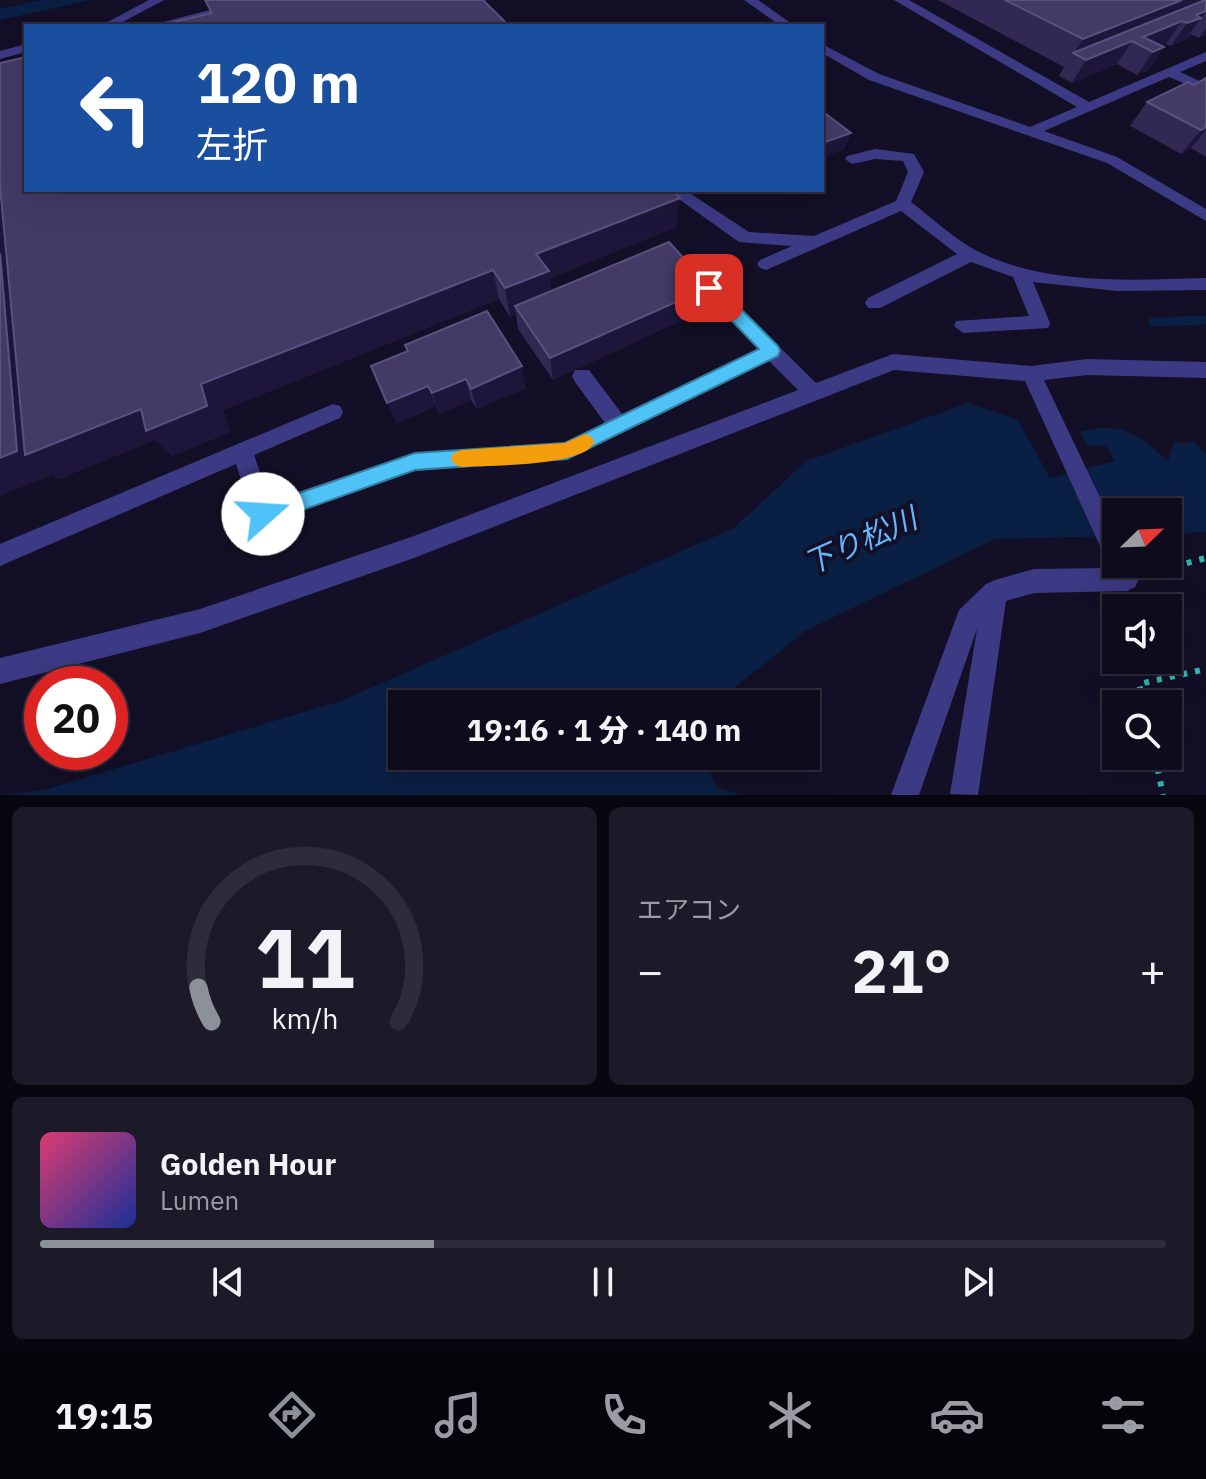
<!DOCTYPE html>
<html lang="ja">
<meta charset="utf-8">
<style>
:root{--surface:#0e0b1c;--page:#1c1929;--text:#f1f3f6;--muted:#9b9ba3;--line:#2e2b3b;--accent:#8c9099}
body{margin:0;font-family:"IBM Plex Sans","Noto Sans JP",sans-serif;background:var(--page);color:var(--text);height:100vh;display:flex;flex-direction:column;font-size:30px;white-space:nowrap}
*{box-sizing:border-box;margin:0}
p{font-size:26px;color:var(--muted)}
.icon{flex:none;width:44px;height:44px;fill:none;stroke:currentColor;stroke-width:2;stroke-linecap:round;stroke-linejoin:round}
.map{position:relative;height:795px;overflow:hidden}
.side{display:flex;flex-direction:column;gap:12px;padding:12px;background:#08060f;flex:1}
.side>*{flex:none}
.guide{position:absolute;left:24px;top:24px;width:800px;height:168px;border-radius:0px;box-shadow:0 8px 32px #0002,0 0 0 2px var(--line);background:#1a4fa0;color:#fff;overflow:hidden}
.needle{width:52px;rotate:67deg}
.controls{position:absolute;left:1102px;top:498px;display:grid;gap:16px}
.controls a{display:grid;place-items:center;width:80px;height:80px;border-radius:0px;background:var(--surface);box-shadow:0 8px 32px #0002,0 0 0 2px var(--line);font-size:40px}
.speed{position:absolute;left:24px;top:666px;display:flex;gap:16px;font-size:40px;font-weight:700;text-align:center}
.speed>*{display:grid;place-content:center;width:104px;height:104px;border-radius:50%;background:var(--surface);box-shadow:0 8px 32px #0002,0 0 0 2px var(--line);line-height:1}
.speed .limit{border:12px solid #d22;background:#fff;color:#111}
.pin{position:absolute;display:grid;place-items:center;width:68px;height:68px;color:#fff;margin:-34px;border-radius:16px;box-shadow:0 4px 12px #0006}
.me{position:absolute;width:88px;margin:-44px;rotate:71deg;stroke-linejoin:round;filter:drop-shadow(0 0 6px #0008)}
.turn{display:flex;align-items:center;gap:28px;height:168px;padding:0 40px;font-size:36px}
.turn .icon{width:104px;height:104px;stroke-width:2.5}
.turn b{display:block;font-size:56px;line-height:68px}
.big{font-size:60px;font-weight:800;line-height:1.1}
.side .widget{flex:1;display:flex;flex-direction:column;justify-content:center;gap:12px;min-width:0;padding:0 28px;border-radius:12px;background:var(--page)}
.side .dial{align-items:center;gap:0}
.dial svg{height:208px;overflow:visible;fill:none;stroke:var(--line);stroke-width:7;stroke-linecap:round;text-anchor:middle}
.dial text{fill:var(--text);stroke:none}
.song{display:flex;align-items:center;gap:24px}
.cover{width:96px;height:96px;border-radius:12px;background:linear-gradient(135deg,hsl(340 70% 55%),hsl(230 70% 35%))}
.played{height:8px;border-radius:4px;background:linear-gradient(90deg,var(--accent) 35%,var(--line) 35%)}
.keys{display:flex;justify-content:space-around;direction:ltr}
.heat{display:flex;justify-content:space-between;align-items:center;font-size:44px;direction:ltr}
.side .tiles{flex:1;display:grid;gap:12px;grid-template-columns:1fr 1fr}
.widget:last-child{grid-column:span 2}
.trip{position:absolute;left:388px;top:690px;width:432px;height:80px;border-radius:0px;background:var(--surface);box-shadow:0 8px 32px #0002,0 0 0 2px var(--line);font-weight:800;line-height:80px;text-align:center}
.tab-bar{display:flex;height:128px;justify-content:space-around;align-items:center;background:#06040b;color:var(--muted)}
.tab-bar .icon{width:56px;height:56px}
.tab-bar .active{color:var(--accent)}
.tab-bar b{font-size:36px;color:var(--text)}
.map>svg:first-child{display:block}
.water{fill:#0a1f44}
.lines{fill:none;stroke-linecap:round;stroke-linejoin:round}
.stream{stroke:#0a1f44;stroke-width:9}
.path{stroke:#2fb8b0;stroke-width:6;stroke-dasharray:5 8;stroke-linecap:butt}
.minor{fill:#3d3a85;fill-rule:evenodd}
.wall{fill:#312854}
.shaded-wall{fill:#1d163a}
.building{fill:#433a66;stroke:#5a527e;stroke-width:2}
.route{fill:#4fc3f7;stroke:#337fa1;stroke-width:2}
.slow{fill:#f59e0b}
.labels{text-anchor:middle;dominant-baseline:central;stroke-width:8;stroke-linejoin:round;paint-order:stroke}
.water-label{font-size:30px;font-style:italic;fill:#62b6ff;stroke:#130f26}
</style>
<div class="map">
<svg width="1206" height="795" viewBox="0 0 1206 795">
<rect width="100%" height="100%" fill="#130f26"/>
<g class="water">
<path d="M41 0H91L0 20V9Z"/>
<path d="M968 403 1018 420 1050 478 1115 461 1106 446 1087 445 1080 432C1123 421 1136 434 1168 461L1174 443 1194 442 1206 454V532L1168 534V512H1116V536L995 539 805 631 722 698 720 704H402V756H703L717 788 744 795H0L44 790 341 701 734 528 806 461Z"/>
</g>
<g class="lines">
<path class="stream" d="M1153 322 1206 320"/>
<g class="path">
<path d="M1149 573 1206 558"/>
<path d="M1144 704 1139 684 1206 669"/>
<path d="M1155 756 1163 795"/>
</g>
<g class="minor">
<path d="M149 0H164L115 26H100Z"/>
<path d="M248 0H269L169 26H148Z"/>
<path d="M744 0H758L795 26H781Z"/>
<path d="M894 0H909L1089 102 1206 52V61L1180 72 1206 84V93L1169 77 1044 131 1117 157 1206 209V221L1107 163 869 80 822 53V44L879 74 1030 127 1077 107Z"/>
<path d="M26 44V52L0 59V51Z"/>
<path d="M875 149 914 154 924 172 911 202C932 218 952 237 975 250 1044 286 1131 280 1206 278V290L1117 291 1033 282 1050 323 1048 328 963 333 954 326 956 321 1029 316 1013 277 971 262 880 308H868L865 303 868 298 957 254 901 211 766 270 760 268 757 264 760 260 792 246 739 242 666 190H685L749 232 814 236 896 201 908 172 903 161 875 159 852 164 845 159 847 156Z"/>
<path d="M692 264 698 266 816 383 893 354 1031 366 1087 359 1206 362V378L1087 375 1044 380 1116 531V564H1132L1139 579 1135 587 1127 591 1034 593 1006 601 978 795 950 794 977 629 919 795H891L959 610 986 584 995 580 1034 569 1110 568 1025 381 894 370 414 558 200 633 0 684V658L200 609 414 536 798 390 769 361 567 460 415 471 263 524 255 521 252 514 236 464 0 566V544L333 404 340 406 343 412 340 418 254 455 270 501 415 453 565 442 605 423 575 382 572 376 575 370H589L622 414 758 349 686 274 683 270Z"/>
</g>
</g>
<g class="wall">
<path d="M938 0H1206V35L1199 38 1191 34 1185 40 1171 46 1166 44 1162 46 1164 47 1148 70 1137 75 1117 64 1072 83 1059 76 1064 67Z"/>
<path d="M0 63 676 227 550 278 551 291 710 287 706 309 553 380 518 329 516 314 510 317 499 299 223 410 230 432 172 456 155 440 58 479 51 474 52 475Z"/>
<path d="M1206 78V157L1191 148 1181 154 1130 126 1147 102 1194 85Z"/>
<path d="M405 345 526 388 477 409 471 400 439 414 436 406 397 423 407 351Z"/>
</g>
<g class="shaded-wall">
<path d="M1182 0H1206V12L1185 40 1171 46 1187 23 1196 15 1132 41 1117 64 1072 83 1086 60 1074 53 1083 39Z"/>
<path d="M1182 21 1166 44 1151 51 1143 37Z"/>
<path d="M1206 28V35L1199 38Z"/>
<path d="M1164 47 1148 70 1137 75 1153 52Z"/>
<path d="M0 90 201 384 493 270 499 299 223 410 230 432 172 456 155 440 58 479 51 474 52 475 0 496Z"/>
<path d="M1206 127V130L1191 148 1181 154 1201 130Z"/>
<path d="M851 133 845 149 822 158V143Z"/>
<path d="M680 198 676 227 550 278 552 299 515 306 516 314 510 317 505 288 536 254Z"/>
<path d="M710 287 706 309 553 380 550 358Z"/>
<path d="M522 366 526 388 477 409 471 389Z"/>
<path d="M466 379 471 400 439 414 432 393Z"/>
<path d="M428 386 436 406 397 423 387 403Z"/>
</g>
<g class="building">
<path d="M205 0H483L509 26H158L212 13Z"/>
<path d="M1005 0H1182L1083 39Z"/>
<path d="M1205 0H1206V11L1196 15 1201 18 1187 23 1182 21 1143 37 1164 47 1153 52 1132 41 1086 60 1073 53Z"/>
<path d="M26 57V190H672L680 198 536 254 549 271 505 288 493 270 201 384 207 406 146 431 141 409 25 455 0 186V63Z"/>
<path d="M1206 78V127L1201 130 1147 102 1188 82 1194 85Z"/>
<path d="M822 111 851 133 822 143Z"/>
<path d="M669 242 710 287 550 358 515 306Z"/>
<path d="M0 253 17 451 0 458Z"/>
<path d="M487 311 522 366 471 389 466 379 432 393 428 386 387 403 371 366 408 351 405 345Z"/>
</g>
<path class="route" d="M709 282 715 283 778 346 780 351 778 356 567 459 415 470 263 524 256 521 253 514 256 508 415 453 565 443 759 349 704 292V283Z"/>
<path class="slow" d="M585 434 592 437 594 443C582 467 488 465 461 467L454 464 451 458 454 453 461 450 565 443Z"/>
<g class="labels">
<g class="water-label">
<text transform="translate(860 540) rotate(-24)">下り松川</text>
</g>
</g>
</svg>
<div class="controls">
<a><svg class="needle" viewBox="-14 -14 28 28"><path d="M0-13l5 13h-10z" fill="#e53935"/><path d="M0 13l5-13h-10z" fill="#9b9ba3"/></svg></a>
<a><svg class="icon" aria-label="sound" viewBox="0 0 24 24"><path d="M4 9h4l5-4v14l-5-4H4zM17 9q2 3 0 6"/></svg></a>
<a><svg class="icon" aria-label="search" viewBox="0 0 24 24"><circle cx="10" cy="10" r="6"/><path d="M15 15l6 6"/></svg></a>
</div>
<div class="speed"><div class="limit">20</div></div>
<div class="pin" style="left:709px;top:288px;background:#d93025"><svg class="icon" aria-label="arrive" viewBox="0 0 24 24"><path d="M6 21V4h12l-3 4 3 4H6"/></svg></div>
<svg class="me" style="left:263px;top:514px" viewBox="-20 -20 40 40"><circle r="19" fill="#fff"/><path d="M0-13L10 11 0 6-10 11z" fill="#4fc3f7"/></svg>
<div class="trip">19:16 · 1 分 · 140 m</div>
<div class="guide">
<div class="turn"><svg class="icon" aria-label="left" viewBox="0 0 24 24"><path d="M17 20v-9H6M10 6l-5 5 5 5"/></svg><div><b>120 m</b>左折</div></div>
</div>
</div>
<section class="side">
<div class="tiles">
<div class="widget dial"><svg viewBox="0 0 100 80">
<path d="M14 69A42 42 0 1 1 86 69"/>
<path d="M14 69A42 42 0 0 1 9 56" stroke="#8c9099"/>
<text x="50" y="56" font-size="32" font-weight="700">11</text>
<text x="50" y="72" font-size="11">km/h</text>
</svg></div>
<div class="widget"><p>エアコン</p>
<div class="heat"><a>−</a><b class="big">21°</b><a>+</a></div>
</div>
<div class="widget">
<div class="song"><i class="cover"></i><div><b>Golden Hour</b><p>Lumen</p></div></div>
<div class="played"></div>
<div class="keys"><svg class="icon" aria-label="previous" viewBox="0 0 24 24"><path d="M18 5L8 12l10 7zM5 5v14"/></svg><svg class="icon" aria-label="pause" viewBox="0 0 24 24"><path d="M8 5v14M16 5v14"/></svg><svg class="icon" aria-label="next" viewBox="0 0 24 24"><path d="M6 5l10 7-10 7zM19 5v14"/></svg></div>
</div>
</div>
</section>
<nav class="tab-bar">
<b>19:15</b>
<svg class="icon active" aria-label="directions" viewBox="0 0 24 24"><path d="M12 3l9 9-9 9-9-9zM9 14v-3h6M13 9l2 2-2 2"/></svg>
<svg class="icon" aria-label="music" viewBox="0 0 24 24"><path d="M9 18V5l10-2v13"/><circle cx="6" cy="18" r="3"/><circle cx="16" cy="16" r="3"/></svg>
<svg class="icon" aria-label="phone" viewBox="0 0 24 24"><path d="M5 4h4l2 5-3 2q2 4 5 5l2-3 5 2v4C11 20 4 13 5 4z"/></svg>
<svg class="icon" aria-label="climate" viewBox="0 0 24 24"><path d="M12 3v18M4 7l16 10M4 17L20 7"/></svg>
<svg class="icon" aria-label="car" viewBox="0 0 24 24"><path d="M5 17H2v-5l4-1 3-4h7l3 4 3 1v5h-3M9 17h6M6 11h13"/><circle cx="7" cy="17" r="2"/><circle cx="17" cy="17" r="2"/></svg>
<svg class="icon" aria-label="filters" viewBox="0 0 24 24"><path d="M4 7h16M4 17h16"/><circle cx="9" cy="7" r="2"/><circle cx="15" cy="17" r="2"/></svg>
</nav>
